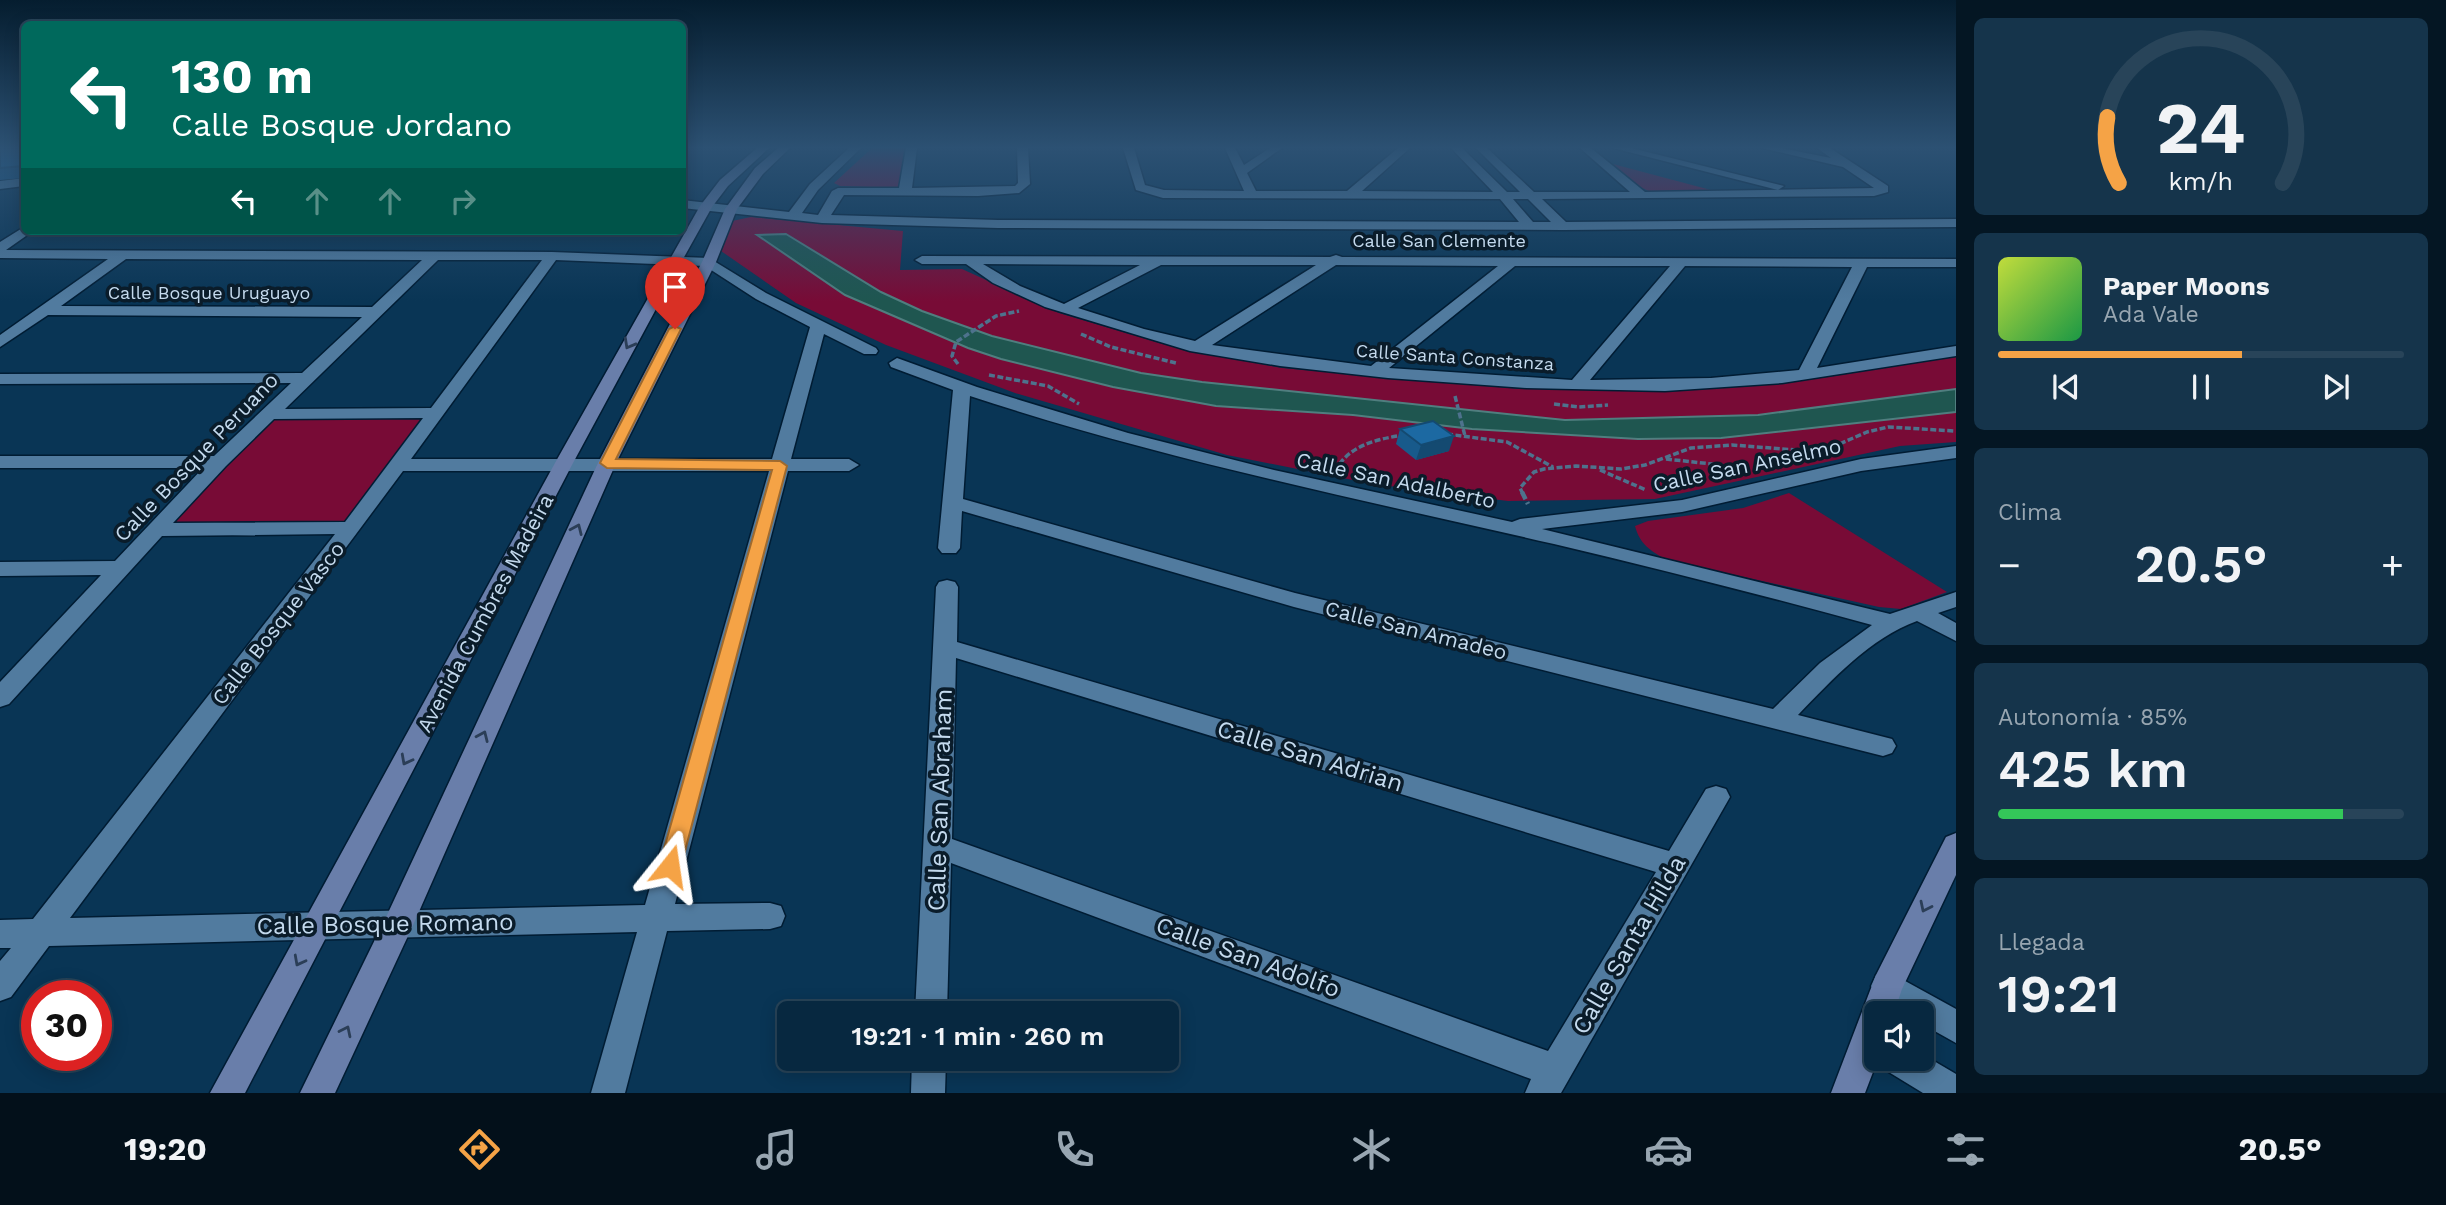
<!DOCTYPE html>
<html lang="es">
<meta charset="utf-8">
<style>
:root{--surface:#072840;--page:#15344b;--text:#f1f3f6;--muted:#98a6b1;--line:#284459;--accent:#f5a346}
body{margin:0;font-family:"Work Sans",sans-serif;background:var(--page);color:var(--text);height:100vh;display:flex;flex-direction:column;font-size:26px;white-space:nowrap}
*{box-sizing:border-box;margin:0}
p{font-size:23px;color:var(--muted)}
.icon{flex:none;width:38px;height:38px;fill:none;stroke:currentColor;stroke-width:2;stroke-linecap:round;stroke-linejoin:round}
.map{position:relative;flex:1;overflow:hidden}
.side{display:flex;flex-direction:column;gap:18px;padding:18px;background:#041623;width:490px}
.side>*{flex:none}
.guide{position:absolute;left:21px;top:21px;width:665px;height:214px;border-radius:10px;box-shadow:0 4px 18px #0003,0 0 0 2px var(--line);background:#00695c;color:#fff;overflow:hidden}
.tools{position:absolute;left:1864px;top:1001px;display:grid;gap:14px}
.tools a{display:grid;place-items:center;width:70px;height:70px;border-radius:10px;background:var(--surface);box-shadow:0 4px 18px #0003,0 0 0 2px var(--line);font-size:35px}
.speed{position:absolute;left:21px;top:980px;display:flex;gap:14px;font-size:35px;font-weight:700;text-align:center}
.speed>*{display:grid;place-content:center;width:91px;height:91px;border-radius:50%;background:var(--surface);box-shadow:0 4px 18px #0003,0 0 0 2px var(--line);line-height:1}
.speed .limit{border:10px solid #d22;background:#fff;color:#111}
.pin{position:absolute;display:grid;place-items:center;width:60px;height:60px;color:#fff;margin:-72px -30px;border-radius:50% 50% 50% 0;rotate:-45deg;box-shadow:0 0 7px #0007}
.pin .icon{rotate:45deg}
.me{position:absolute;width:77px;margin:-38px;rotate:15deg;stroke-linejoin:round;filter:drop-shadow(0 0 5px #0008)}
.turn{display:flex;align-items:center;gap:24px;height:147px;padding:0 35px;font-size:32px}
.turn .icon{width:91px;height:91px;stroke-width:2.5}
.turn b{display:block;font-size:49px;line-height:60px}
.lanes{display:flex;align-items:center;height:66px;padding:0 35px;background:#0003;justify-content:center;gap:35px;direction:ltr}
.lanes .off{opacity:.35}
.big{font-size:52px;font-weight:600;line-height:1.1}
.side .tile{flex:1;display:flex;flex-direction:column;justify-content:center;gap:10px;min-width:0;padding:0 24px;border-radius:10px;background:var(--page)}
.side .dial{align-items:center;gap:0}
.dial svg{height:182px;overflow:visible;fill:none;stroke:var(--line);stroke-width:7;stroke-linecap:round;text-anchor:middle}
.dial text{fill:var(--text);stroke:none}
.song{display:flex;align-items:center;gap:21px}
.cover{width:84px;height:84px;border-radius:10px;background:linear-gradient(135deg,hsl(70 70% 55%),hsl(140 70% 35%))}
.played{height:7px;border-radius:4px;background:linear-gradient(90deg,var(--accent) 60%,var(--line) 60%)}
.keys{display:flex;justify-content:space-around;direction:ltr}
.heat{display:flex;justify-content:space-between;align-items:center;font-size:38px;direction:ltr}
.charge{height:10px;border-radius:5px;background:linear-gradient(90deg,#34c759 85%,var(--line) 0)}
.trip{position:absolute;left:777px;top:1001px;width:402px;height:70px;border-radius:10px;background:var(--surface);box-shadow:0 4px 18px #0003,0 0 0 2px var(--line);font-weight:600;line-height:70px;text-align:center}
.tabs{display:flex;height:112px;justify-content:space-around;align-items:center;background:#03101a;color:var(--muted)}
.tabs .icon{width:49px;height:49px}
.tabs .on{color:var(--accent)}
.tabs b{font-size:32px;color:var(--text)}
main{display:flex;flex:1;min-height:0}
.map>svg:first-child{display:block}
.green{fill:#780b36}
.water{fill:#1f5650;stroke:#507e7f;stroke-width:2}
.lines{fill:none;stroke-linecap:round;stroke-linejoin:round}
.street-casing{stroke:#001c33;stroke-width:3}
.secondary-casing{stroke:#001c33;stroke-width:3}
.path-far1{stroke:#4e728d;stroke-width:3.5;stroke-dasharray:6 2.5;stroke-linecap:butt}
.path{stroke:#4e728d;stroke-width:4.5;stroke-dasharray:8 3.5;stroke-linecap:butt}
.street{fill:#517b9f;fill-rule:evenodd}
.secondary{fill:#697eaa;fill-rule:evenodd}
.wall{fill:#185a8b}
.shaded-wall{fill:#144a71}
.building{fill:#1c69a2;stroke:#144a71;stroke-width:2}
.oneway{stroke:#2b3e57}
.route{fill:#f5a346;stroke:#9f6a2e;stroke-width:2}
.labels{text-anchor:middle;dominant-baseline:central;stroke-width:7;stroke-linejoin:round;paint-order:stroke}
.far-street-label{font-size:18px;fill:#c4daee;stroke:#0a1c2a}
.street-label{font-size:21px;fill:#c4daee;stroke:#0a1c2a}
.near-street-label{font-size:24px;fill:#c4daee;stroke:#0a1c2a}
</style>
<main>
<div class="map">
<svg width="1956" height="1093" viewBox="0 0 1956 1093">
<rect width="100%" height="100%" fill="#093555"/>
<g class="green">
<path d="M872 148H915L912 185 900 188 840 186 834 183Z"/>
<path d="M1613 164 1726 194 1651 192 1640 187Z"/>
<path d="M751 217 903 231 900 270 962 269 1059 313 1170 346 1282 368 1520 389 1744 386 1828 377 1956 356V442L1900 446 1655 499 1508 501 1373 484 1227 455 1015 393 886 345 796 303 721 251 732 221Z"/>
<path d="M434 413 351 528 157 530 269 414Z"/>
<path d="M1789 493 1947 592 1901 609 1879 607 1667 560C1651 551 1640 545 1635 526L1648 521 1743 508Z"/>
</g>
<path class="water" d="M786 234 881 292 922 311 992 336 1141 373 1202 382 1565 420 1758 415 1956 389V412L1721 438 1638 439 1472 429 1353 415 1216 406 1113 387 1001 359 968 348 845 295 757 235Z"/>
<g class="lines">
<defs>
<g id="street">
<path d="M849 148H861L818 190 802 213 818 215 832 191 838 188H899L906 148H917L912 188 1015 186 1018 183 1017 148H1028L1030 184 1019 193 978 196 844 195 831 215 998 220 1519 222 1500 199 1163 198 1136 190 1123 148H1134L1145 185 1164 190 1244 191 1225 148H1235L1244 165 1270 148H1282L1247 173 1256 191H1347L1398 148H1410L1362 191 1493 192 1451 148H1462L1507 192H1520L1476 148H1487L1534 192H1630L1580 148H1591L1645 192 1874 188 1843 167 1762 148H1781L1831 158 1817 148H1830L1888 186V192L1874 196 1542 199 1566 222 1956 219V227L1563 230 998 228 822 223 682 208V200L789 212 810 184ZM1513 199H1528L1551 222H1533Z"/>
<path d="M1613 148H1631L1784 186 1778 190Z"/>
<path d="M24 178V186L0 189V181Z"/>
<path d="M24 227V231H33L6 250 552 252 709 258 766 293 876 348 878 351 876 354H864L824 334 791 459H849L859 465 849 471H788L675 904 770 903 781 906 785 916 781 926 770 929 667 931 625 1093H591L637 932 49 946 11 997 0 1001V961L11 948H0V920L33 919 335 534 162 536 9 704 0 707V682L101 575 0 576V562L115 561 203 468H0V456H214L291 383 0 384V374L302 373 362 317 48 315 0 347V335L108 259 0 258V242ZM126 259 422 260 372 307 61 306ZM438 260H542L431 408 285 409ZM556 260 705 266 756 299 810 327 772 459H411ZM423 418 345 522 173 523 226 466 274 419ZM403 471H769L645 905 70 918Z"/>
<path d="M1336 255 1342 257 1956 259V267H1867L1817 368 1956 346V356L1782 383 1665 391 1526 388 1388 378 1280 366 1190 351 1045 307 993 283 966 264H922L915 260 922 256 1330 257ZM983 264 1140 265 1064 304 1020 286ZM1161 265H1316L1195 341 1144 329 1078 308ZM1336 265 1498 266 1371 366 1212 345ZM1515 266H1670L1572 380 1389 368ZM1685 266 1852 267 1799 370 1711 378 1590 380Z"/>
<path d="M897 358 977 387 1128 433 1274 470 1512 522 1520 519 1682 500 1861 459 1956 446V458L1861 471 1682 512 1542 529 1890 614 1956 592V607L1938 613 1956 623V641L1917 621C1870 638 1832 680 1798 715L1892 739 1896 746 1892 753 1883 756 1294 607 962 511 960 548 956 553H942L938 548 953 390 891 367 889 363ZM970 396C1162 459 1358 499 1554 544 1660 569 1766 596 1872 625L1820 663 1773 709 1295 593 963 499Z"/>
<path d="M947 580 955 582 958 587 957 642 1669 851 1706 789 1716 786 1726 789 1730 797 1561 1093H1525L1531 1079 951 863 947 1013H915L936 587 939 582ZM956 658 1656 872 1548 1051 952 839Z"/>
<path d="M1887 971 1956 1009V1043L1922 1024V1013C1901 1013 1880 1006 1871 986L1876 975Z"/>
<path d="M1922 1054 1956 1074V1093H1923L1887 1071 1882 1059H1922Z"/>
<path d="M912 1059H946L945 1093H911Z"/>
</g>
<g id="secondary">
<path d="M757 148H769L728 186 712 207 683 259 573 463 245 1093H210L555 463 700 206 720 180Z"/>
<path d="M778 148H790L763 174 737 209 716 262 616 463 414 923 335 1093H300L388 913 598 463 702 262 725 209 755 168Z"/>
<path d="M1956 833V875L1902 989 1894 1013H1876L1878 1059 1865 1093H1831L1876 975 1946 837Z"/>
</g>
</defs>
<use href="#street" class="street-casing"/>
<use href="#secondary" class="secondary-casing"/>
<g class="path-far1">
<path d="M1081 334 1111 347 1176 363"/>
<path d="M958 364 952 356 956 342 996 316 1019 311"/>
<path d="M989 375 1048 386 1079 404"/>
<path d="M1455 396 1465 436"/>
<path d="M1554 404 1579 407 1608 405"/>
<path d="M1447 434 1507 442 1553 467"/>
<path d="M1666 459 1730 466 1746 472"/>
<path d="M1600 470 1646 490"/>
<path d="M1335 471C1349 445 1377 439 1404 435"/>
<path d="M1523 494 1520 488 1534 472 1544 469 1576 466 1621 469 1645 465 1691 448 1732 445 1821 452 1867 432 1888 427 1955 431"/>
</g>
<path class="path" d="M1522 492 1528 504"/>
<use href="#street" class="street"/>
<use href="#secondary" class="secondary"/>
</g>
<g class="wall">
<path d="M0 148H24V178L0 180Z"/>
<path d="M1400 429 1449 451 1416 460 1396 444Z"/>
</g>
<path class="shaded-wall" d="M1454 436 1449 451 1416 460 1421 445Z"/>
<g class="building">
<path d="M0 148H24V166L0 168Z"/>
<path d="M1433 421 1454 436 1421 445 1400 429Z"/>
</g>
<defs><path id="oneway-chevron" d="M-2-3.5L2.5 0L-2 3.5" fill="none" stroke-width="1.6" stroke-linecap="round" stroke-linejoin="round" transform="scale(1.75)"/></defs>
<g class="oneway">
<use href="#oneway-chevron" transform="translate(629 344) rotate(119)"/>
<use href="#oneway-chevron" transform="translate(577 529) rotate(-66)"/>
<use href="#oneway-chevron" transform="translate(483 736) rotate(-66)"/>
<use href="#oneway-chevron" transform="translate(406 760) rotate(118)"/>
<use href="#oneway-chevron" transform="translate(1925 907) rotate(116)"/>
<use href="#oneway-chevron" transform="translate(299 961) rotate(118)"/>
<use href="#oneway-chevron" transform="translate(346 1031) rotate(-64)"/>
</g>
<linearGradient id="sky" x2="0" y2="1"><stop stop-color="#051d2f"/><stop offset="0.49" stop-color="#2c5173"/><stop offset="1" stop-color="#2c5173" stop-opacity="0"/></linearGradient>
<rect width="1956" height="301" fill="url(#sky)"/>
<path class="route" d="M675 326 681 329 616 459 780 461 787 466 681 866 677 873 670 875 662 873 659 866 772 470 607 468 600 463 669 329Z"/>
<g class="labels">
<g class="far-street-label">
<text x="1439" y="240">Calle San Clemente</text>
<text x="209" y="292">Calle Bosque Uruguayo</text>
<text transform="translate(1455 357) rotate(4)">Calle Santa Constanza</text>
</g>
<g class="street-label">
<text transform="translate(196 457) rotate(-46)">Calle Bosque Peruano</text>
<text transform="translate(1747 465) rotate(-12)">Calle San Anselmo</text>
<text transform="translate(1396 480) rotate(12)">Calle San Adalberto</text>
<text transform="translate(485 613) rotate(-62)">Avenida Cumbres Madeira</text>
<text transform="translate(278 623) rotate(-52)">Calle Bosque Vasco</text>
<text transform="translate(1416 630) rotate(14)">Calle San Amadeo</text>
</g>
<g class="near-street-label">
<text transform="translate(1310 756) rotate(17)">Calle San Adrian</text>
<text transform="translate(940 800) rotate(-88)">Calle San Abraham</text>
<text transform="translate(385 924) rotate(-1)">Calle Bosque Romano</text>
<text transform="translate(1629 945) rotate(-60)">Calle Santa Hilda</text>
<text transform="translate(1248 957) rotate(20)">Calle San Adolfo</text>
</g>
</g>
</svg>
<div class="tools">
<a><svg class="icon" aria-label="sound" viewBox="0 0 24 24"><path d="M4 9h4l5-4v14l-5-4H4zM17 9q2 3 0 6"/></svg></a>
</div>
<div class="speed"><div class="limit">30</div></div>
<div class="pin" style="left:675px;top:329px;background:#d93025"><svg class="icon" aria-label="arrive" viewBox="0 0 24 24"><path d="M6 21V4h12l-3 4 3 4H6"/></svg></div>
<svg class="me" style="left:670px;top:866px" viewBox="-20 -20 40 40"><path d="M0-17L14 15 0 8-14 15z" fill="#f5a346" stroke="#fff" stroke-width="4"/></svg>
<div class="trip">19:21 · 1 min · 260 m</div>
<div class="guide">
<div class="turn"><svg class="icon" aria-label="left" viewBox="0 0 24 24"><path d="M17 20v-9H6M10 6l-5 5 5 5"/></svg><div><b>130 m</b>Calle Bosque Jordano</div></div>
<div class="lanes"><svg class="icon" aria-label="left" viewBox="0 0 24 24"><path d="M17 20v-9H6M10 6l-5 5 5 5"/></svg><svg class="icon off" aria-label="ahead" viewBox="0 0 24 24"><path d="M12 20V5M6 11l6-6 6 6"/></svg><svg class="icon off" aria-label="ahead" viewBox="0 0 24 24"><path d="M12 20V5M6 11l6-6 6 6"/></svg><svg class="icon off" aria-label="right" viewBox="0 0 24 24"><path d="M7 20v-9h11M14 6l5 5-5 5"/></svg></div>
</div>
</div>
<section class="side">
<div class="tile dial"><svg viewBox="0 0 100 80">
<path d="M14 69A42 42 0 1 1 86 69"/>
<path d="M14 69A42 42 0 0 1 9 40" stroke="#f5a346"/>
<text x="50" y="56" font-size="32" font-weight="700">24</text>
<text x="50" y="72" font-size="11">km/h</text>
</svg></div>
<div class="tile">
<div class="song"><i class="cover"></i><div><b>Paper Moons</b><p>Ada Vale</p></div></div>
<div class="played"></div>
<div class="keys"><svg class="icon" aria-label="previous" viewBox="0 0 24 24"><path d="M18 5L8 12l10 7zM5 5v14"/></svg><svg class="icon" aria-label="pause" viewBox="0 0 24 24"><path d="M8 5v14M16 5v14"/></svg><svg class="icon" aria-label="next" viewBox="0 0 24 24"><path d="M6 5l10 7-10 7zM19 5v14"/></svg></div>
</div>
<div class="tile"><p>Clima</p>
<div class="heat"><a>−</a><b class="big">20.5°</b><a>+</a></div>
</div>
<div class="tile"><p>Autonomía · 85%</p><b class="big">425 km</b><div class="charge"></div></div>
<div class="tile"><p>Llegada</p><b class="big">19:21</b></div>
</section>
</main>
<nav class="tabs">
<b>19:20</b>
<svg class="icon on" aria-label="directions" viewBox="0 0 24 24"><path d="M12 3l9 9-9 9-9-9zM9 14v-3h6M13 9l2 2-2 2"/></svg>
<svg class="icon" aria-label="music" viewBox="0 0 24 24"><path d="M9 18V5l10-2v13"/><circle cx="6" cy="18" r="3"/><circle cx="16" cy="16" r="3"/></svg>
<svg class="icon" aria-label="phone" viewBox="0 0 24 24"><path d="M5 4h4l2 5-3 2q2 4 5 5l2-3 5 2v4C11 20 4 13 5 4z"/></svg>
<svg class="icon" aria-label="climate" viewBox="0 0 24 24"><path d="M12 3v18M4 7l16 10M4 17L20 7"/></svg>
<svg class="icon" aria-label="car" viewBox="0 0 24 24"><path d="M5 17H2v-5l4-1 3-4h7l3 4 3 1v5h-3M9 17h6M6 11h13"/><circle cx="7" cy="17" r="2"/><circle cx="17" cy="17" r="2"/></svg>
<svg class="icon" aria-label="filters" viewBox="0 0 24 24"><path d="M4 7h16M4 17h16"/><circle cx="9" cy="7" r="2"/><circle cx="15" cy="17" r="2"/></svg>
<b>20.5°</b>
</nav>
